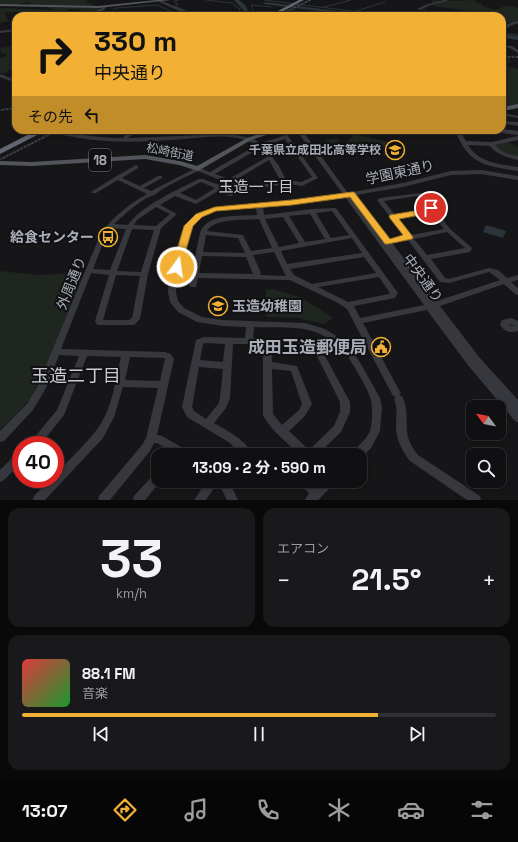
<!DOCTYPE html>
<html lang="ja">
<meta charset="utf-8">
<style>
:root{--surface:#101012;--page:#19191b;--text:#f1f3f6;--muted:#9c9d9f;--line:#303032;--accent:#f2b134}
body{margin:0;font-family:"Space Grotesk","Noto Sans JP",sans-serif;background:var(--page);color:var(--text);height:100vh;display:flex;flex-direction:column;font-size:15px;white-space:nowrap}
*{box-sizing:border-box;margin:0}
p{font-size:13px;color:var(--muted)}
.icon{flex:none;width:22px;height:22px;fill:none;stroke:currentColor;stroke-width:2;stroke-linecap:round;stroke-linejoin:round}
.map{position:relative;height:500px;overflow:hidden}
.details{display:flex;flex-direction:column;gap:8px;padding:8px;background:#09090a;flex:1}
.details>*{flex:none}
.banner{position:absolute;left:12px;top:12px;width:494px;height:122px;border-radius:12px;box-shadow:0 2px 6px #0003,0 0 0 1px var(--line);background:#f2b134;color:#111;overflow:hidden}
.needle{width:26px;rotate:302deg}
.tools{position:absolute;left:466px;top:400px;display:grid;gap:8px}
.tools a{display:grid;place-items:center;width:40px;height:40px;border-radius:8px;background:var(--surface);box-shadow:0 2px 6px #0003,0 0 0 1px var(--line);font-size:20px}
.speed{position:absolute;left:12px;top:436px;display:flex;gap:8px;font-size:20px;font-weight:700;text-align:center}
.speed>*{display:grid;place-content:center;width:52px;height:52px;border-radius:50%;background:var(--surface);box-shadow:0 2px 6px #0003,0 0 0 1px var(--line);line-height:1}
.speed .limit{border:6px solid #d22;background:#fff;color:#111}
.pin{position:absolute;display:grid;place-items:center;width:34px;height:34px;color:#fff;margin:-17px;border:2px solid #fff;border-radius:50%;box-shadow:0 1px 4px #0007}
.me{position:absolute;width:44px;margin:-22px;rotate:14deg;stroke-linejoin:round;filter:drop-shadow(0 0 3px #0008)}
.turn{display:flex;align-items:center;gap:14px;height:84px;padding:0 16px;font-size:18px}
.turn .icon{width:52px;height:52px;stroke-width:2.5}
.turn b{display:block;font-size:28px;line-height:34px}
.then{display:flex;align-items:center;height:38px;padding:0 16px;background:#0003;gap:8px;font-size:15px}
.big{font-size:30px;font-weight:700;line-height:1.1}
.details .tile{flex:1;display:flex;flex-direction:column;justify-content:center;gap:6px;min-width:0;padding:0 14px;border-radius:12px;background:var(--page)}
.details .dial{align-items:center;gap:0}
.dial b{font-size:52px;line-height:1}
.song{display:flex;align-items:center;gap:12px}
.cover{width:48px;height:48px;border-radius:6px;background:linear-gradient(135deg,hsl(0 70% 55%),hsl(130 70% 35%))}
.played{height:4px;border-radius:2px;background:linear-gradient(90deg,var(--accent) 75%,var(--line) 75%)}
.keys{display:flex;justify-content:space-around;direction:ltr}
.heat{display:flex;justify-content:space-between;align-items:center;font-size:22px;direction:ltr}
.details .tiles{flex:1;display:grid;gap:8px;grid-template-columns:1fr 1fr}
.tile:last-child{grid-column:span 2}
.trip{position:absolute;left:151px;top:448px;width:216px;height:40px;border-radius:12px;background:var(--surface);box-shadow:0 2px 6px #0003,0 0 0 1px var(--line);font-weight:700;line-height:40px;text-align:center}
.dock{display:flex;height:64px;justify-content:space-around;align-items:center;background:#060607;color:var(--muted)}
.dock .icon{width:28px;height:28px}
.dock .selected{color:var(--accent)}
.dock b{font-size:18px;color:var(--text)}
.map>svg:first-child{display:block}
.green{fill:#1e261f}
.water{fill:#2c353c}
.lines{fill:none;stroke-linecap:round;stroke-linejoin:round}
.stream{stroke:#2c353c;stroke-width:1}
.river{fill:#2c353c;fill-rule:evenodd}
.minor{fill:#37383d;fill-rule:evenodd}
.major{fill:#53555c;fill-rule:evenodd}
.highway{fill:#63666e;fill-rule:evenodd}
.rail-casing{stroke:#4a4c52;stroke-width:1.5}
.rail{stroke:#111113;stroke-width:1;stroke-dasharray:2;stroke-linecap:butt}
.route{fill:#f2b134;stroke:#9d7322}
.labels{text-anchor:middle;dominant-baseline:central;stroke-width:4;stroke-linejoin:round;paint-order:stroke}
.far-poi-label{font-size:12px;font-weight:bold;fill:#a8adb8;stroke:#111113;text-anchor:end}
.far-street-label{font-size:12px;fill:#a8adb8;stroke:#111113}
.shield{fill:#111113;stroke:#7b7e86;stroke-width:1}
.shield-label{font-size:13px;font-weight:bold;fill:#a8adb8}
.street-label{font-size:14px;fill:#a8adb8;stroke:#111113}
.poi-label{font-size:14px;font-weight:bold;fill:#a8adb8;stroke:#111113;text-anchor:end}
.neighbourhood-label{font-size:15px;fill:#c9ccd4;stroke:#111113}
.near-poi-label{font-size:17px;font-weight:bold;fill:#a8adb8;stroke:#111113;text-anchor:end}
.near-neighbourhood-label{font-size:18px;fill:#c9ccd4;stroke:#111113}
</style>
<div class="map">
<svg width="518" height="500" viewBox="0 0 518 500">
<rect width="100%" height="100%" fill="#161618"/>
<g class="green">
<path d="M0 0H88L86 2 97 6H33L28 2 16 5H0Z"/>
<path d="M433 0 450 1 474 0 475 2 482 4V6L496 10C505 5 508 5 518 8V25L502 20V16H481L467 11 434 6 431 4Z"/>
<path d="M49 7 100 8C93 13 85 13 77 11L83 9H71L66 11 71 13C66 15 63 13 58 13 40 13 21 10 4 13L9 21 0 23V8L56 10 48 8Z"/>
<path d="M16 46V68L10 70 6 73H0V58L6 57 7 54 1 53 0 48Z"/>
<path d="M502 58 510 59 511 62 506 66 518 69V105L511 106 502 103Z"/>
<path d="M355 134 396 144 352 151 346 143Z"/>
<path d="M337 138 347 150 335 152 325 140Z"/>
<path d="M508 142 518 147V157C508 154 499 153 494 144Z"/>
<path d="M0 271 37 275 84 273 49 359 31 398 18 413 0 429Z"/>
<path d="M272 289 300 297 333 318 324 324 297 318 268 317 266 316V290Z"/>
</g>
<path class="water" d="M486 225 506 231 503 238 483 232Z"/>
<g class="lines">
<g class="stream">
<path d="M206 0 232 3"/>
<path d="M264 0 375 14"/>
<path d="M174 1 179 0"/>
<path d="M174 2 178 4 175 6 193 14"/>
<path d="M233 4 240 9 238 16"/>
<path d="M324 7 351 0"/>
<path d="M113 10 116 8 157 5 179 15 178 16"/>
<path d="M356 11 385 2"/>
<path d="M112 12V16"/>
<path d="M379 14 393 16"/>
<path d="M249 16 253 11 251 5 272 7"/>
<path d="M284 16 295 10"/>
<path d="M418 16 425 10"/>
<path d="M503 33 518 35"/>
</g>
<g class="river">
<path d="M234 0H239L246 6 248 11 246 16H242L244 11Z"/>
<path d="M265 2 370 15 372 16H359L263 4Z"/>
<path d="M502 34 518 36V40L502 38Z"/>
</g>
<g class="minor">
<path d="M160 0 195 15 196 16H191L159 2Z"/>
<path d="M444 0H450L431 5 420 10 417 9 425 5Z"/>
<path d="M103 6 106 7 104 10 87 16H82L102 8Z"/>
<path d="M518 21V23L510 26 502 32V29L508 24Z"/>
<path d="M16 29V31L0 33V31Z"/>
<path d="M502 45 512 46 518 50V53L510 48 502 47Z"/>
<path d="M0 74 16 80V83L0 77Z"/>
<path d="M502 113 518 116V118L502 115Z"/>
<path d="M502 121 518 122V126L502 123Z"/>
<path d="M502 129 518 131V135L502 133H461L466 141 492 142 518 136V140L495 145C501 152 509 155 518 156V160C507 157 497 155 490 146L468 145C479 163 499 164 518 167V171C501 168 480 167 468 153 462 146 459 138 454 131V130Z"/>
<path d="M49 130C61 130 73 134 84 135 97 137 110 138 123 138 127 132 131 130 139 130L128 138 230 134 251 138 261 143 286 135 288 136 318 178 302 186 283 183 280 185 246 190 230 184 224 187 230 190 233 195 232 196H228L226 192 220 190 196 204 175 196 160 205 177 214 161 228 148 274 140 319 134 325H97L95 321 109 275 91 273 61 349 165 352 171 354 174 359 157 435 162 436 190 452 191 455H177L157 443H154L150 451 110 500H98L99 496 142 445 146 438 158 388 123 387 114 417 103 438 45 500H33L34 496 51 479H55V474C68 461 83 447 95 432 112 412 115 382 121 357L87 356 64 415 40 445H28L29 442 38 433 57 410 79 356 59 355 46 388 33 410 4 441 0 442V431L27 404 37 387 101 233C113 217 129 204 147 194L118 180 96 193H92L91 192 115 177 136 165 138 166V168L122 178 140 186 158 176H162V178L144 188 151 191 196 168H200L210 172 257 145C232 130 198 139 170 140 140 142 109 143 79 138 69 136 57 135 49 130ZM285 139 312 177 301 182 286 180 279 166 264 146ZM260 148 267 157 229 179 215 174ZM269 160 280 180 278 181 247 186 234 181ZM198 171 225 182 219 185 203 179H199C177 190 142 205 128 225L114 224C123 216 143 197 155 195 161 188 188 176 198 171ZM201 182 215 188 196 200 180 193ZM156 207 170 214 156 226 134 225 137 220ZM111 228 126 229 110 270 93 269 107 233ZM132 229 154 230 141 272 117 271ZM116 275 140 276 132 318 129 320H103ZM130 357 165 358 160 381 125 380Z"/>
<path d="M296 130H302L348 193 403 183 451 171 481 170 518 176V180L481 174 451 175 403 187 356 195 390 240 405 237 377 200 380 198 420 193 433 207 450 229 472 248 470 252 431 259 445 278 449 279 489 268 498 270 507 278 518 275V280L511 282 518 288V295L515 294 504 284 440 306 479 357 518 400V422L515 421 467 364 427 310 363 323 399 390 401 393 399 395 402 396C413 419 398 431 418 455L480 496 481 500H467L410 461C403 452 396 440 396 427 396 417 398 409 394 399L396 397 393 396 347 309 338 303 290 280H287L198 278 196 287H190L189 285 200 233C201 230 202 227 205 225 216 214 243 216 257 215L256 208 216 211 201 216 192 226 177 280 176 292 178 301 184 308 202 317 223 320 305 323 325 329 346 342 361 364 380 398 382 407 380 431 371 448 361 458 360 455H352C356 446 366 441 370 431 372 424 373 408 371 400 368 388 349 357 341 347 337 343 323 335 318 333 298 325 275 328 254 327L253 338 300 339 319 347 324 354 350 402V412L341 432 317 455H300C288 443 271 431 263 415V344H233L230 398 226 408 214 423C228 431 246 440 253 455H241L230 443 187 417 182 407 196 340 204 337 245 338 246 327 223 326 197 322 178 312 170 302 168 292 169 280 187 225 197 214 215 207 292 201 343 194ZM417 196 429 209 395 215 384 201ZM345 197 424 305 360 318 354 306 395 298 398 293 336 208 312 209 264 215 263 207 292 205ZM332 211 349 235 331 238 316 213ZM431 213 444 229 411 235 398 218ZM310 214 325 239 305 242 289 216ZM283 217 299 243 279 247 265 219ZM259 219 272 248 251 251 243 235 207 231C214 218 245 220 259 219ZM447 232 465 248 427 255 414 239ZM206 235 238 238 245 253 203 252ZM352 238 362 253 287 264 281 251ZM408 240 440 282 449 283 489 272 492 274 500 280 437 301 392 243ZM274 252 286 276 260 275 261 273 253 255ZM202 256 246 257 253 274 199 273ZM364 257 376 273 312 284 294 275 290 269ZM379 277 390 293 389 294 348 302 318 287ZM205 343 225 344 223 362 200 360 203 344ZM271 345C289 345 306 342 318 358L340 402V412L334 426 309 450 289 431 305 416 312 404 297 366 272 362ZM199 367 223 369 220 398 219 403 206 419 194 411 192 407ZM272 369 291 371 302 404 299 410 282 425 273 414Z"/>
<path d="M511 318 518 321V331C511 333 504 332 500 325L502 320ZM508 324 515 326H511Z"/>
<path d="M21 451V463L4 480 0 482V470L17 453Z"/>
<path d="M158 472V481H161L145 500H133L134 496 154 474Z"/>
<path d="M207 481H229L238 500H227L218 482 206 500H194Z"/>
<path d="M262 481H284L283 485 275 489 263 485Z"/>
<path d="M299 481H312L317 486 322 481H334L333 485 318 500H305L309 493 300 485Z"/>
</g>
<g class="major">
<path d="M157 0H171L98 8 0 6V4L98 6Z"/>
<path d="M518 104V108L502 111V107Z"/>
<path d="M272 130H282L251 140 198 171 179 165 145 159 32 166 0 165V161L32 162 145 155 180 161 197 166 247 138Z"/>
</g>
<g class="highway">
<path d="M299 0H304L274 16H268Z"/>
<path d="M37 130H47L0 154V149Z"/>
</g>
<defs>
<g id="rail">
<path d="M278 16 310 0"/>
<path d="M502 57H518"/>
<path d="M0 110 16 108"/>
<path d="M1 159 58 130"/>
</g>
</defs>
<use href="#rail" class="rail-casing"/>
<use href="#rail" class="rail"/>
</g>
<path class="route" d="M352 192H354L390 239 403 235 389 217 390 215 427 209 428 206H434L436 211 431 213 399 219 413 237 412 239 388 244H385L350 197 292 205 216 211 202 217 193 226 181 267 177 270 172 267 184 226 196 214 215 207 292 200Z"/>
<defs>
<symbol id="school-ring" viewBox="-11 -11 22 22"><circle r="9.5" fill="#111113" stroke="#f2b134" stroke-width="1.5"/><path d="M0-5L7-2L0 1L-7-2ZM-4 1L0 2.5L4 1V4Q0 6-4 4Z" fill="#f2b134"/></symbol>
<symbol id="bus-ring" viewBox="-11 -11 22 22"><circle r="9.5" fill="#111113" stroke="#f2b134" stroke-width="1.5"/><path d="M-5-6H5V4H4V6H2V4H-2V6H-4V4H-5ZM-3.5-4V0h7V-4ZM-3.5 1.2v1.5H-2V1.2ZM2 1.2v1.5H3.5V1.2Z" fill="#f2b134"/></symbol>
<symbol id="civic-ring" viewBox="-11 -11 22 22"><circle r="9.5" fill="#111113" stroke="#f2b134" stroke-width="1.5"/><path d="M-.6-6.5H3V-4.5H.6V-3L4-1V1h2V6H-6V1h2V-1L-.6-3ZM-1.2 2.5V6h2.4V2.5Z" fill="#f2b134"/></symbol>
</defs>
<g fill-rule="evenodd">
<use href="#school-ring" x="384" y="139" width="22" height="22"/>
<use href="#bus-ring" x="97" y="226" width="22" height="22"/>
<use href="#school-ring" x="207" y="295" width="22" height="22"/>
<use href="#civic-ring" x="370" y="336" width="22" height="22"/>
</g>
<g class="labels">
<g class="far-poi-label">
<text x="381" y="150">千葉県立成田北高等学校</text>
</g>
<g class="far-street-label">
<text transform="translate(170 152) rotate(11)">松崎街道</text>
</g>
<rect class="shield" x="89" y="149" width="22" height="22" rx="3"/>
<g class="shield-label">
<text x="100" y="160">18</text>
</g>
<g class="street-label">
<text transform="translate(400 172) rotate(-12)">学園東通り</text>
<text transform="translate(423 278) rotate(54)">中央通り</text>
<text transform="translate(71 283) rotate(-68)">外周通り</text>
</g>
<g class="poi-label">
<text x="94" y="237">給食センター</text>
<text x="232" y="306" text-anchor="start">玉造幼稚園</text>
</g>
<g class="neighbourhood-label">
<text x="256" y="186">玉造一丁目</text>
</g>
<g class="near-poi-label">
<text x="367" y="347">成田玉造郵便局</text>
</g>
<g class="near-neighbourhood-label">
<text x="76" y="375">玉造二丁目</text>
</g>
</g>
</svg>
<div class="tools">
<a><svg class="needle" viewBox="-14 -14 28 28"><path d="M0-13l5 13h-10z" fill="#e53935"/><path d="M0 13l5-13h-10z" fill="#9c9d9f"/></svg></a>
<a><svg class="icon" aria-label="search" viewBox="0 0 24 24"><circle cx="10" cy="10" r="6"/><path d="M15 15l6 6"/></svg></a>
</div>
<div class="speed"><div class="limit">40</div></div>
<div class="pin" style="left:431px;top:208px;background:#d93025"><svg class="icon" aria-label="arrive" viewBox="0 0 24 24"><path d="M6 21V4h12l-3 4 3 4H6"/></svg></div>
<svg class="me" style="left:177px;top:267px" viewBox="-20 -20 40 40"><circle r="17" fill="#f2b134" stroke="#fff" stroke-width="3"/><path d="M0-11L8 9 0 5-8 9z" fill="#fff"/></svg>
<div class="trip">13:09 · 2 分 · 590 m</div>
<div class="banner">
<div class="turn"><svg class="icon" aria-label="right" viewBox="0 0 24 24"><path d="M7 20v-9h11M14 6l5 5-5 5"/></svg><div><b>330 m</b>中央通り</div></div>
<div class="then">その先<svg class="icon" aria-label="left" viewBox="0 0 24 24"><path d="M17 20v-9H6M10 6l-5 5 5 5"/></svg></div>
</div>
</div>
<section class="details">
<div class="tiles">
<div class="tile dial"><b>33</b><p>km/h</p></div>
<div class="tile"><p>エアコン</p>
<div class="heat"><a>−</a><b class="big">21.5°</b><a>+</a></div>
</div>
<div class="tile">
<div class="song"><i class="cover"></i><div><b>88.1 FM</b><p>音楽</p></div></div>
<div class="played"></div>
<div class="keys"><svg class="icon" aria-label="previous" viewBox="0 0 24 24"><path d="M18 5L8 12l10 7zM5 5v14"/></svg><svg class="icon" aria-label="pause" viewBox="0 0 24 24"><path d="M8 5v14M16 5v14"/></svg><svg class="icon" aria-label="next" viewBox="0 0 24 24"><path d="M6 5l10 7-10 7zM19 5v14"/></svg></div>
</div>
</div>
</section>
<nav class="dock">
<b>13:07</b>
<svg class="icon selected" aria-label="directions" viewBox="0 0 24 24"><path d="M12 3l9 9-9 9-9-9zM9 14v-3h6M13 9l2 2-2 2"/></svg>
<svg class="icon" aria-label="music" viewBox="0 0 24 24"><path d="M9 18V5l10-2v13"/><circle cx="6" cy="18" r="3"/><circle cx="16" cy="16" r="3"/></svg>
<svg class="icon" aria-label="phone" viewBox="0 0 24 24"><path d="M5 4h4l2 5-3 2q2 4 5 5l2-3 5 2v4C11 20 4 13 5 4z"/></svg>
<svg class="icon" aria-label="climate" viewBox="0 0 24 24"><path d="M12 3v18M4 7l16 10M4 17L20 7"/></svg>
<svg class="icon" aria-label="car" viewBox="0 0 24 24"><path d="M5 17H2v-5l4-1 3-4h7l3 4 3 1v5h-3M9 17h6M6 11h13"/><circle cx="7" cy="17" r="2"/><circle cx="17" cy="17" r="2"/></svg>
<svg class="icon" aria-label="filters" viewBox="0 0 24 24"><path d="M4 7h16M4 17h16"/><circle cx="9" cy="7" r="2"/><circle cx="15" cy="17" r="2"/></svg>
</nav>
